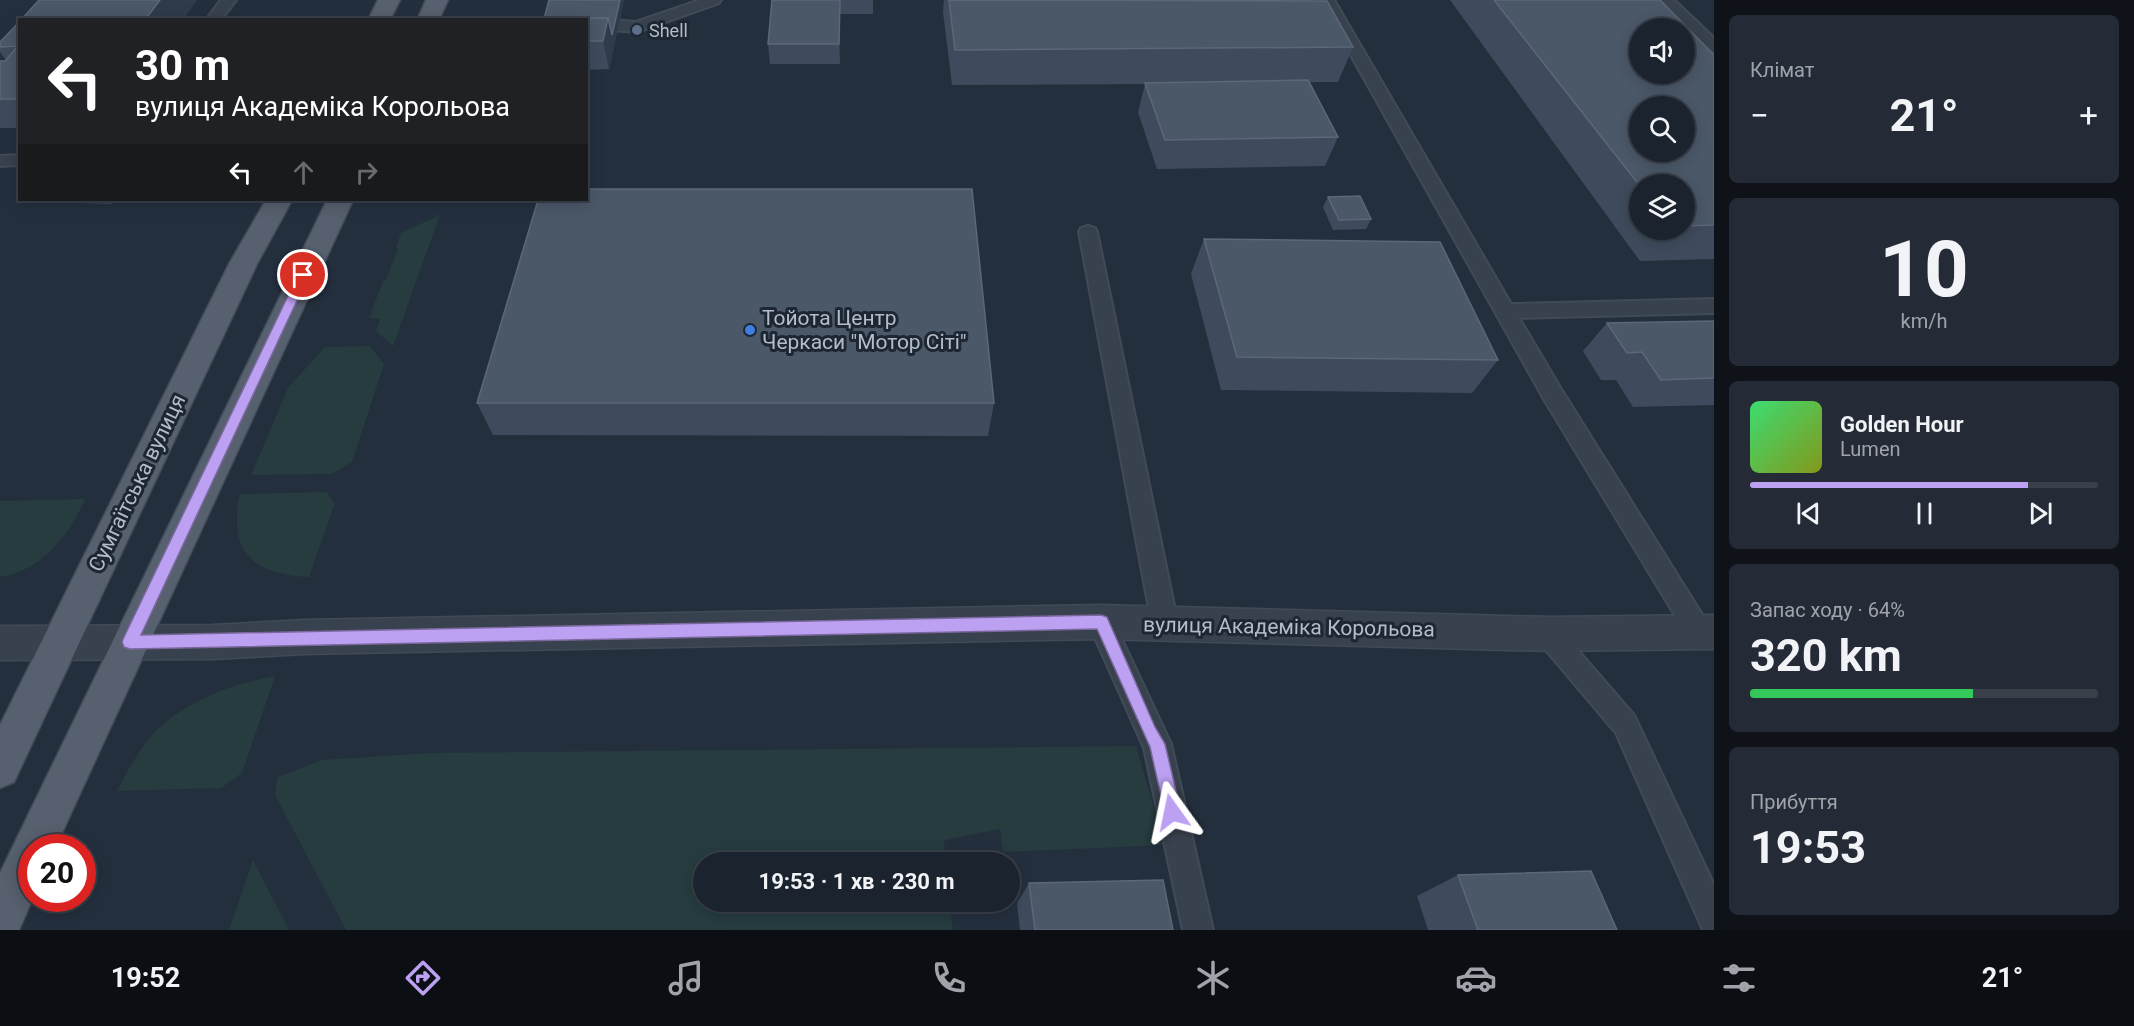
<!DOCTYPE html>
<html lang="uk">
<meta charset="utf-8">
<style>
:root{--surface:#1b232e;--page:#242b36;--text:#f1f3f6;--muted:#a0a4aa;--line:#39404a;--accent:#bca0f2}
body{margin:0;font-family:Roboto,sans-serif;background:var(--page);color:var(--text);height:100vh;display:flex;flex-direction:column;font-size:22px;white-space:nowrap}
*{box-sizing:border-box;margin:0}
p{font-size:20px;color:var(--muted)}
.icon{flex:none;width:33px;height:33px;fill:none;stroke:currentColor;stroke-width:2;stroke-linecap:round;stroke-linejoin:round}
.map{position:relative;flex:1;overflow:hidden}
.details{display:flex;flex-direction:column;gap:15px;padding:15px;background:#0f1319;width:420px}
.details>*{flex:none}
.hud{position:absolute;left:18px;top:18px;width:570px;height:183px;border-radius:0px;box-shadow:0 3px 15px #0003,0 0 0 2px var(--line);background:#202124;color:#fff;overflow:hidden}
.fabs{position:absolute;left:1629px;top:18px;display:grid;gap:12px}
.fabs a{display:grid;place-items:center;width:66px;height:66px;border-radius:50%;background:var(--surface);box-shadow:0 3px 15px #0003,0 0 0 2px var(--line);font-size:30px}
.speed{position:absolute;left:18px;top:834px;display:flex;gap:12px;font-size:30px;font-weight:700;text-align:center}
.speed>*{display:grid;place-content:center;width:78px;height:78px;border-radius:50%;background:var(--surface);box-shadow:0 3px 15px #0003,0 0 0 2px var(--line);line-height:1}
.speed .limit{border:9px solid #d22;background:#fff;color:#111}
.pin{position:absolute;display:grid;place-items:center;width:51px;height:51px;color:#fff;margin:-26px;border:3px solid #fff;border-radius:50%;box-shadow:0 2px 6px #0007}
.me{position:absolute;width:66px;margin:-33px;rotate:348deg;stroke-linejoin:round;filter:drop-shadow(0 0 4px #0008)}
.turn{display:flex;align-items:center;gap:21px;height:126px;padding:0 18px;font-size:27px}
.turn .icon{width:78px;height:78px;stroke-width:2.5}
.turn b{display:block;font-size:42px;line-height:51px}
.lanes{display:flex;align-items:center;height:57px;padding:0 18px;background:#0003;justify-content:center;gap:30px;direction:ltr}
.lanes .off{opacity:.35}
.big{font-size:45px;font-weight:700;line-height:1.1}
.details .card{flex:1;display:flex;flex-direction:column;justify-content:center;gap:9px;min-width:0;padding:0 21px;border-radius:9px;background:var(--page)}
.details .dial{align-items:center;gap:0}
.dial b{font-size:78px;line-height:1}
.song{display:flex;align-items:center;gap:18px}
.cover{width:72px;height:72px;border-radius:9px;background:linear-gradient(135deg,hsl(140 70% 55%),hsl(70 70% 35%))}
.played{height:6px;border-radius:3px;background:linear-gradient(90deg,var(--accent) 80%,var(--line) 80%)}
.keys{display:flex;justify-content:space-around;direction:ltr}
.heat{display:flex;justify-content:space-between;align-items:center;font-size:33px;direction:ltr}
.charge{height:9px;border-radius:4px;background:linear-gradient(90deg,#34c759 64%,var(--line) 0)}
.trip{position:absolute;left:693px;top:852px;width:327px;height:60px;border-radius:30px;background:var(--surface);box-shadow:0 3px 15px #0003,0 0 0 2px var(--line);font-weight:700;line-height:60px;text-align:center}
.tab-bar{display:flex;height:96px;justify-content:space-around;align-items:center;background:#0b0e12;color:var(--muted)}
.tab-bar .icon{width:42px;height:42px}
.tab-bar .selected{color:var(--accent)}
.tab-bar b{font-size:27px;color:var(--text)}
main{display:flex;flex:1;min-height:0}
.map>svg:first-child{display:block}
.green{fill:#263c3f}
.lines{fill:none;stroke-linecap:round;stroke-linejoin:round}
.service-casing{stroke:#414a57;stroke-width:4}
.tertiary-casing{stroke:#414a57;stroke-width:3}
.primary-casing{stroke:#414a57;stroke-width:3}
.service{fill:#38414e;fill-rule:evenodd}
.tertiary{fill:#38414e;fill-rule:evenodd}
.primary{fill:#56606e;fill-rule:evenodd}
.wall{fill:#3f4b5c;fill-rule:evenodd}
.shaded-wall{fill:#2f3b4b}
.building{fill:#4b5868;stroke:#5c6777;stroke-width:1.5;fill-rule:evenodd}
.route{fill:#bca0f2;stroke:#7a689d;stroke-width:1.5}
.service-dot{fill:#5c6f8a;stroke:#1d2633;stroke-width:2}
.shop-dot{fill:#3f7fe0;stroke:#1d2633;stroke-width:2}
.labels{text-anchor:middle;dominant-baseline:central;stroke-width:6;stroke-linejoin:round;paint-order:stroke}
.far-poi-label{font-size:18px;fill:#b4bcc9;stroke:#1d2633;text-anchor:start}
.poi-label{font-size:21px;fill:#b4bcc9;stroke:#1d2633;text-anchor:start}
.street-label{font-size:21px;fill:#b4bcc9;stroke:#1d2633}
</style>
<main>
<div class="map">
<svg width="1714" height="930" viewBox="0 0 1714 930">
<rect width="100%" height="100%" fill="#242f3e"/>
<g class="green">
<path d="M440 215 393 346 376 331 380 319 369 318 383 281 386 280 398 248H396L401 233Z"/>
<path d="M370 346 384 364 352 462 332 474 251 475 288 388 325 347Z"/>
<path d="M326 492 335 503 309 577C254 574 227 553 240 494Z"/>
<path d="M85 499C70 535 41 571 0 577V501Z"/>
<path d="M275 676 242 773 221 788 117 791C127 772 139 749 154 733 185 701 232 684 275 676Z"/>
<path d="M1136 746 1165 845 1003 852 1000 829 944 840 946 862H704V902H950L953 930H346L275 795 278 777 322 760 430 753Z"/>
<path d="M253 860 289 930H229Z"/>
</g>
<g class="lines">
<defs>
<g id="service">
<path d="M221 0H236L221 20H206Z"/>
<path d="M700 0H721L719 3 637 32 586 28V20H582L586 18 636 22Z"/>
<path d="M1320 0H1334L1511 304 1714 299V313L1519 318 1561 389 1708 624 1712 632 1708 640 1699 644 1690 640 1545 401Z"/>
<path d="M1659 0H1674L1714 38V52L1709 50Z"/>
<path d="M20 155V165L0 166V156Z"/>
<path d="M1088 226 1095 228 1097 232 1178 625 1174 633 1165 636 1156 633 1152 625 1079 232 1081 228Z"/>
<path d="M1101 611 1110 614 1171 744 1213 930H1183L1144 748 1088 622 1092 614Z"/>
<path d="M1548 622 1557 626 1634 715 1714 885V930H1703L1616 733 1539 642 1535 634 1539 626Z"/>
</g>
<path id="tertiary" d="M1101 605 1548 617 1714 615V649L1548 651 1101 639 304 654 213 659 0 660V626L213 625 304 620Z"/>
<g id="primary">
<path d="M378 0H400L390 20H368Z"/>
<path d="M426 0H448L439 20H417Z"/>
<path d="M266 200H292L257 264 14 782 0 788V725L229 264Z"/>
<path d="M327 200H353L55 848H32L33 898 19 930H0V873Z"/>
</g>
</defs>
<use href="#service" class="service-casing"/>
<use href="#tertiary" class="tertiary-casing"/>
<use href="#primary" class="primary-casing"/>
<use href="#service" class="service"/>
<use href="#tertiary" class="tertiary"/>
<use href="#primary" class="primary"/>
</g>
<g class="wall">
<path d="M624 0 609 69 586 70V20Z"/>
<path d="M772 0H873V14H840V64H770L768 44Z"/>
<path d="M944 0H1307L1353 47 1338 82H1310L1338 137 1325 166 1157 169 1138 112 1145 84 952 85 943 12Z"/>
<path d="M1450 0H1660L1714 55V259L1640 261ZM1640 184H1684V230H1640Z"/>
<path d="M20 21V128H0V61L6 60 0 52V42Z"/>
<path d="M1328 197 1371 219 1366 229 1333 230 1323 207Z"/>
<path d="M77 200H114L111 204 80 203Z"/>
<path d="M1204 239 1498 360 1472 393 1221 390 1191 274Z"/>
<path d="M1714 321V405L1633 407 1616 380H1601L1583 351 1607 323Z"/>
<path d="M477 403H994L988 436 493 435Z"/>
<path d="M1458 875 1617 930H1428L1417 896Z"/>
<path d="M1029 883 1173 930H1020L1017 903Z"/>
</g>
<g class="shaded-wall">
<path d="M160 0H197L183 20H145Z"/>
<path d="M620 0H624L609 69 603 41 608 18Z"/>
<path d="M840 0V64L839 44Z"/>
<path d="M108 200H114L111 204Z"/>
</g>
<g class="building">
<path d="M39 0H160L145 20H21Z"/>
<path d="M549 0H620L612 35 608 18 544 19Z"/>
<path d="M772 0H840L839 44H768Z"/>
<path d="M949 0 1327 1 1353 47 955 50Z"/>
<path d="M1494 0H1660L1714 55V225L1684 226V184H1640V186ZM1640 28H1684V74H1640ZM1640 106H1684V152H1640Z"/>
<path d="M608 18 603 41H586V20H533Z"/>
<path d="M20 21V99H0V61H5L18 46 0 47V42Z"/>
<path d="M1308 80 1338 137 1165 140 1145 83Z"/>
<path d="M586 189H972L994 403H477L538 200H586Z"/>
<path d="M1360 196 1371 219 1339 220 1328 197Z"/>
<path d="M1204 239 1440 242 1498 360 1237 357Z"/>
<path d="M1714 321V378L1661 380 1642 352 1627 353 1607 323Z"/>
<path d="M1591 871 1617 930H1478L1458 875Z"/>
<path d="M1163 880 1173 930H1035L1029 883Z"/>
</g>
<path class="route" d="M303 271 309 275 141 635 1101 615 1107 617 1155 727 1165 744 1181 812 1178 818 1172 820 1166 818 1150 747 1097 629 130 649 124 647 122 642 124 637 298 275Z"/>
<circle class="service-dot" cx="637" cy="30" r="6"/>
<circle class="shop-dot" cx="750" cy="330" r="6"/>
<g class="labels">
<g class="far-poi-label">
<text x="649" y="30">Shell</text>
</g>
<g class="poi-label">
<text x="762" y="318">Тойота Центр<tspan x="762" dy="24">Черкаси "Мотор Сіті"</tspan></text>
</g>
<g class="street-label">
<text transform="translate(137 483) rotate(-64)">Сумгаїтська вулиця</text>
<text transform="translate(1289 627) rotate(1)">вулиця Академіка Корольова</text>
</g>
</g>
</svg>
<div class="fabs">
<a><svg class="icon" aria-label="sound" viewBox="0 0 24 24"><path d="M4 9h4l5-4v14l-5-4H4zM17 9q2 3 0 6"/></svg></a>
<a><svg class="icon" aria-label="search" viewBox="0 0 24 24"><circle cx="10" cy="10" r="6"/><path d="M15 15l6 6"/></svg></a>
<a><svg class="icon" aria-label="layers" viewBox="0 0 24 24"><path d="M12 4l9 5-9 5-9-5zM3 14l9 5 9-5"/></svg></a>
</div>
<div class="speed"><div class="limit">20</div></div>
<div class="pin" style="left:303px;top:275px;background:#d93025"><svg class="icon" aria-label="arrive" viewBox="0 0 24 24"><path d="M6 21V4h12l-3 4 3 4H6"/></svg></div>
<svg class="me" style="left:1172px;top:812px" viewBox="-20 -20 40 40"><path d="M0-17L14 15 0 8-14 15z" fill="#bca0f2" stroke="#fff" stroke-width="4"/></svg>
<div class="trip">19:53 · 1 хв · 230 m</div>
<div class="hud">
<div class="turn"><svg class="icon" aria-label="left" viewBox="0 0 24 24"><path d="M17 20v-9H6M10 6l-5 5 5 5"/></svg><div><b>30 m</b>вулиця Академіка Корольова</div></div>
<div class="lanes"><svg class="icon" aria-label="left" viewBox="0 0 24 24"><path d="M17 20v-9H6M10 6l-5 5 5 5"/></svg><svg class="icon off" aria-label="ahead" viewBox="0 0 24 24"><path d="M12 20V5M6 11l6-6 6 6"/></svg><svg class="icon off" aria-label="right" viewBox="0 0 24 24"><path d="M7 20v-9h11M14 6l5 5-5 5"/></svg></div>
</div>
</div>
<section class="details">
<div class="card"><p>Клімат</p>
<div class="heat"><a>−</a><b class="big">21°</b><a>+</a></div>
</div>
<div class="card dial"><b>10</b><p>km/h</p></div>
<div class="card">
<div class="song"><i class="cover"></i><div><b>Golden Hour</b><p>Lumen</p></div></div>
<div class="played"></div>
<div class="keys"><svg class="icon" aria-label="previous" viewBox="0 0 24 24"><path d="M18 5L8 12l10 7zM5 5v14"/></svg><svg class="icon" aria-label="pause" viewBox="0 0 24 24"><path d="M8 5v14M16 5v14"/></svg><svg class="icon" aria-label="next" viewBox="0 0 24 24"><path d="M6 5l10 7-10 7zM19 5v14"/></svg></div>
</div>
<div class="card"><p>Запас ходу · 64%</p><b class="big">320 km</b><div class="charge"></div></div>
<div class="card"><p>Прибуття</p><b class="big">19:53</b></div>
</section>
</main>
<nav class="tab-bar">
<b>19:52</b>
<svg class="icon selected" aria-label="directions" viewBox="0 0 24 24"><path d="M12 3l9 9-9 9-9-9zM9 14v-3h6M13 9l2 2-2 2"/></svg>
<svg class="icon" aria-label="music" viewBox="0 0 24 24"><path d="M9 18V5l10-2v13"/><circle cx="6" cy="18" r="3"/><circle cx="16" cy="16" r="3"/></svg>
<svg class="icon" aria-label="phone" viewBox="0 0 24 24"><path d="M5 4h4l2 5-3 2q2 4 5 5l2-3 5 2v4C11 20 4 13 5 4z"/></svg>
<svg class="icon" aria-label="climate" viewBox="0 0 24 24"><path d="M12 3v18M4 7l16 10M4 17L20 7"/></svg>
<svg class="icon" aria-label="car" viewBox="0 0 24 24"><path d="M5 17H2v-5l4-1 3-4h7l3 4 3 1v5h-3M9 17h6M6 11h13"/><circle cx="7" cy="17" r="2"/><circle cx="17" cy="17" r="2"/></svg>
<svg class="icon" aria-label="filters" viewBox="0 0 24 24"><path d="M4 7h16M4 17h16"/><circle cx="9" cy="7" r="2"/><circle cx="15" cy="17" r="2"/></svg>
<b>21°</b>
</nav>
